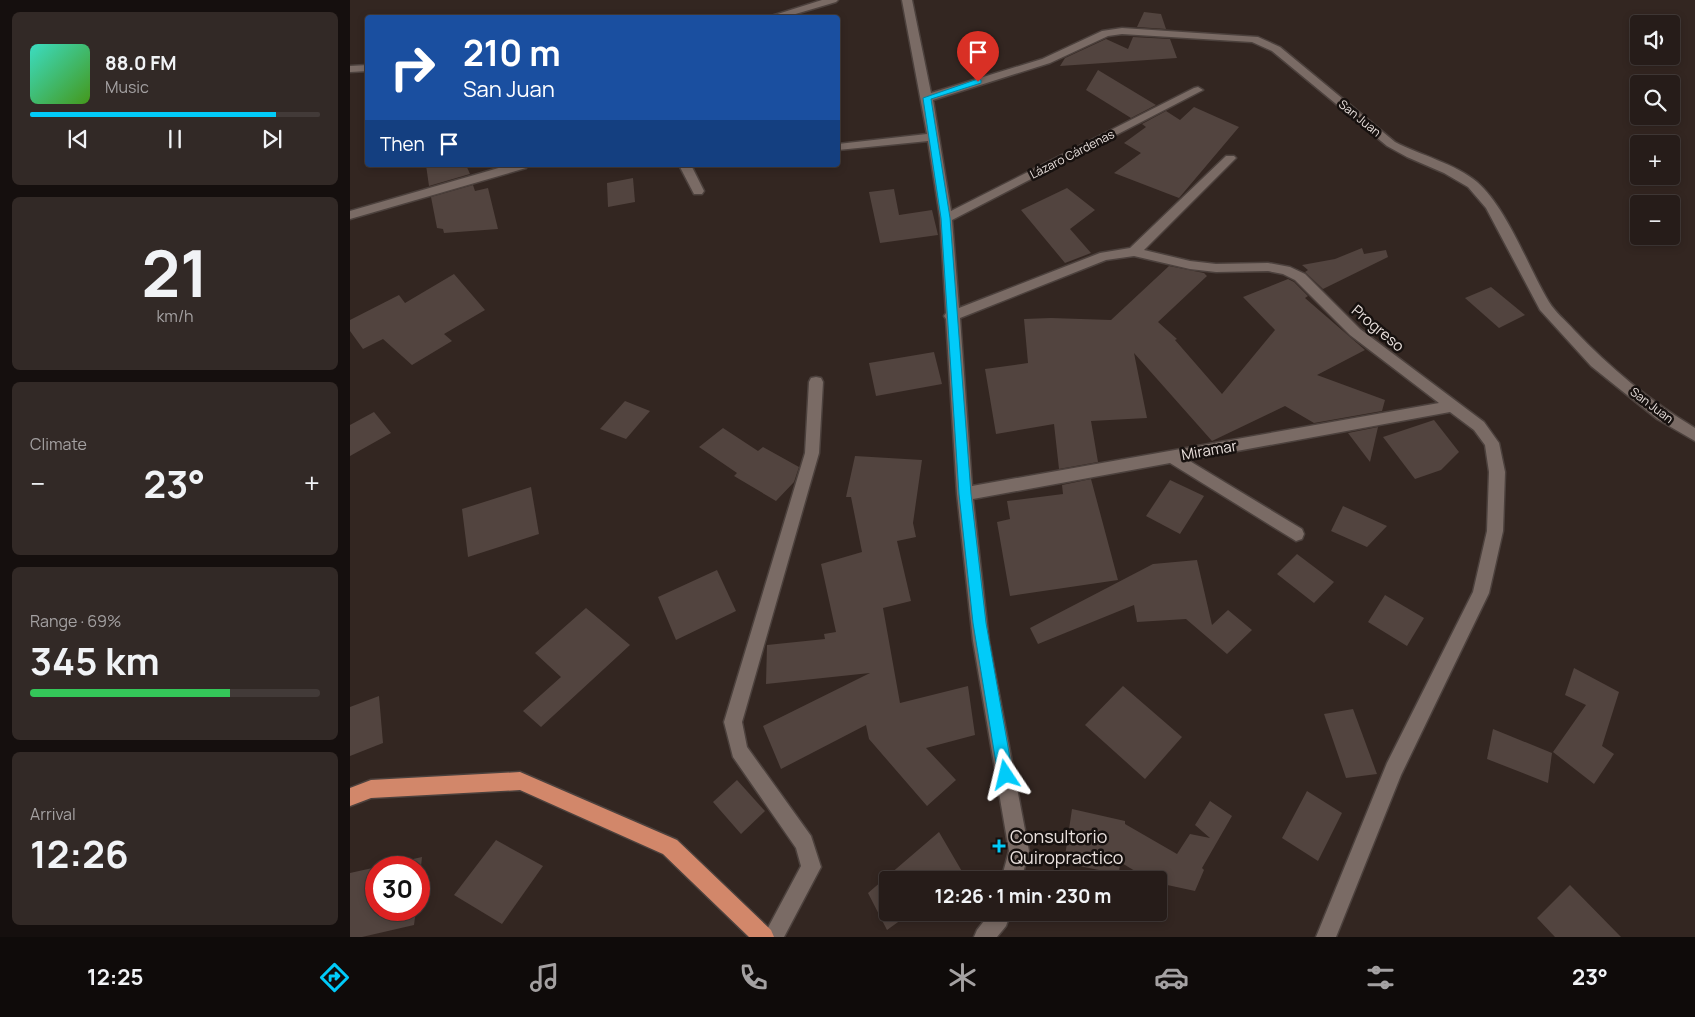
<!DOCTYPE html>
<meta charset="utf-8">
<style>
:root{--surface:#261c19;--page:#322926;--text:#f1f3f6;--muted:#a4a1a2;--line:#423a38;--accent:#01cbf9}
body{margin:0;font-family:Manrope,sans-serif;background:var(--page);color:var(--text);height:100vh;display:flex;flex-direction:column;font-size:19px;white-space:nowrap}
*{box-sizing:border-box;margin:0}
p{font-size:16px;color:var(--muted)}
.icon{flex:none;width:28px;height:28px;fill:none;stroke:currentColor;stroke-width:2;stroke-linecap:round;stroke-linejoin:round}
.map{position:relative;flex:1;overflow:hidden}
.panel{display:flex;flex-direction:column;gap:12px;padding:12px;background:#150f0e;width:350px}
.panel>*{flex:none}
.top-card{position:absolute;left:15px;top:15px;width:475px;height:152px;border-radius:5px;box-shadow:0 2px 8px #0003,0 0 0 1px var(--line);background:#1a4fa0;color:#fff;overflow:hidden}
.fabs{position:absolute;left:1280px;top:15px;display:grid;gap:10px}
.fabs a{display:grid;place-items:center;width:50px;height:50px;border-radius:5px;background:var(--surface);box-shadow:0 2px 8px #0003,0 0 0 1px var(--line);font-size:25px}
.speed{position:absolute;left:15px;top:856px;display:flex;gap:10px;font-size:25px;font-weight:700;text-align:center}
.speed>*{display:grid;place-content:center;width:65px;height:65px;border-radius:50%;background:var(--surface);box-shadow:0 2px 8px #0003,0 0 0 1px var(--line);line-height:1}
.speed .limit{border:8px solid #d22;background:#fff;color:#111}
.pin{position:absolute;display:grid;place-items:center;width:42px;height:42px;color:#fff;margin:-51px -21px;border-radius:50% 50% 50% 0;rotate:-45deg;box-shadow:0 0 5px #0007}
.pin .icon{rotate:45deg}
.me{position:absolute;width:55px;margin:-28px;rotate:350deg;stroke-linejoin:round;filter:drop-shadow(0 0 4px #0008)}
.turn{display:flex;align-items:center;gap:18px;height:105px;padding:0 15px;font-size:22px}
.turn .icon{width:65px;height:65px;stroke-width:2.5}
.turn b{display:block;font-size:35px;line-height:42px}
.then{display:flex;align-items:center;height:48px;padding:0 15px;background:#0003;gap:10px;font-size:19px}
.big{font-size:38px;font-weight:700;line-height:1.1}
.panel .tile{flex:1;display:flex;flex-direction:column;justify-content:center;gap:8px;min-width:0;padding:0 18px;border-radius:8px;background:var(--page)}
.panel .dial{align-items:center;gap:0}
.dial b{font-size:65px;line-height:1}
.song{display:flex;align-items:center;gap:15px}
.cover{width:60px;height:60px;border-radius:8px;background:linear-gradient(135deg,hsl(170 70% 55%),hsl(100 70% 35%))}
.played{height:5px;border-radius:2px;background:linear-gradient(90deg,var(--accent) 85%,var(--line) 85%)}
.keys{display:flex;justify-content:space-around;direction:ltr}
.heat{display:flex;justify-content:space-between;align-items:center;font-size:28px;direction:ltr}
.charge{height:8px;border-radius:4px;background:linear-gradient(90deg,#34c759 69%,var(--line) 0)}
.trip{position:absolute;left:529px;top:871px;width:288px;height:50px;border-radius:5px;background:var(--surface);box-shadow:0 2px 8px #0003,0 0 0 1px var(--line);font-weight:700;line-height:50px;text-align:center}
.dock{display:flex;height:80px;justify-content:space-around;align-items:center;background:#0f0b0a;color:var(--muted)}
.dock .icon{width:35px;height:35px}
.dock .current{color:var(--accent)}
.dock b{font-size:22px;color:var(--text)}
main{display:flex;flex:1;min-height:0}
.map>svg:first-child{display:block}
.building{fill:#52443f}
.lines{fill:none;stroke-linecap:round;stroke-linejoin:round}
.minor-casing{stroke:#4c413d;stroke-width:3}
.highway-casing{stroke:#4c413d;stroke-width:3}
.minor{fill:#7a6b65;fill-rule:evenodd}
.highway{fill:#d2876a;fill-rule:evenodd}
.route{fill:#01cbf9;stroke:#0184a2}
.poi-dot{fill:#01cbf9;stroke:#17110f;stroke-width:2}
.labels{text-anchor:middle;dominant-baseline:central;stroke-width:5;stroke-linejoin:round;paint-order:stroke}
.far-street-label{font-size:12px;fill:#e9e0dd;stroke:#17110f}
.street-label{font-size:15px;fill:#e9e0dd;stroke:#17110f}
.near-poi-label{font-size:18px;fill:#e9e0dd;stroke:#17110f;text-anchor:start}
</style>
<main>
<section class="panel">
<div class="tile">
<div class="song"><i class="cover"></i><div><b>88.0 FM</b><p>Music</p></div></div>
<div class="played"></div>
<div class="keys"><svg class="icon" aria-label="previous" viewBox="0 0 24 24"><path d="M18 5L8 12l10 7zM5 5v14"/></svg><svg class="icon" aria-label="pause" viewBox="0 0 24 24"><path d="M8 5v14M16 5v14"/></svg><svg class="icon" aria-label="next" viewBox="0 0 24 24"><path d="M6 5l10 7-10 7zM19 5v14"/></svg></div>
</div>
<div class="tile dial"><b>21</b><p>km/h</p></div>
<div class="tile"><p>Climate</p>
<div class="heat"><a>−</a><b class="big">23°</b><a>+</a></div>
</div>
<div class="tile"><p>Range · 69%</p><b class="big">345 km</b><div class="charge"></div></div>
<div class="tile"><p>Arrival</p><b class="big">12:26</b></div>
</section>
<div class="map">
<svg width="1345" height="937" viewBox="0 0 1345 937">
<rect width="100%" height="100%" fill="#332621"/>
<g class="building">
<path d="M794 12 811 14 816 29 787 27Z"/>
<path d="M783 37 820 39 827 58 710 66 715 58 756 39 778 49Z"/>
<path d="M748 70 806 105 781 118 736 90Z"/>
<path d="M844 107 889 127 829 198 764 173 791 153 774 143 796 127 792 124 816 111 830 120Z"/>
<path d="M76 165H116L120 174 79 186Z"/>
<path d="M283 178 285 202 258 207 257 183Z"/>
<path d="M123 185 125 191 138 188 148 229 94 233 93 229 87 228 81 197Z"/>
<path d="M717 188 745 210 720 229 741 253 715 263 671 210Z"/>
<path d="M544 189 549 215 582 210 588 235 530 243 519 192Z"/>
<path d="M1012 248 1014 254 1036 250 1038 257 973 289 955 272 958 270 952 265 985 259Z"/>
<path d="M819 266 854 273 857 276 808 322 827 339 825 340 872 394 925 330 893 297 938 279 944 282 958 296 955 298 1015 350 967 375 1035 400 1032 411 964 423 935 406 862 441 784 353 797 418 741 421 748 462 709 469 704 424 646 434 635 369 678 363 674 319 701 318 761 320Z"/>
<path d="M104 274 135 310 94 334 102 341 62 365 33 339 13 349 0 331V320L49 295 55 303Z"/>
<path d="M1141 287 1175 315 1149 328 1115 298Z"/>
<path d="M584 352 592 384 526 396 519 363Z"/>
<path d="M275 401 300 411 276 439 250 429Z"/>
<path d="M24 412 41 433 0 456V425Z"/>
<path d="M1084 420 1109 452 1091 470 1065 479 1033 437Z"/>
<path d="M1028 427 1020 462 998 433Z"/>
<path d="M373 428 408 451 413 447 449 467 444 482 426 501 384 476 387 473 349 447Z"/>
<path d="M505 456 572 460 563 523 566 537 547 541 561 601 533 608 550 703 618 686 625 735 576 748 606 780 577 806 519 739 516 725 431 769 413 726 520 673 416 684 417 645 475 639 474 634 486 632 471 564 512 552 501 497H496Z"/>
<path d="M741 479 768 580 660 596 647 522 660 519 657 501 713 494 712 485Z"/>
<path d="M820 480 854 496 830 534 796 516Z"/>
<path d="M181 487 189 534 118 557 112 509Z"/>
<path d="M993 506 1037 526 1017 547 981 531Z"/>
<path d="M947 554 984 582 964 603 927 574Z"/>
<path d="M847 560 862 625 878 610 902 630 877 654 836 619 787 622 784 605 688 644 680 628 803 564Z"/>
<path d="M367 570 386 611 326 640 308 597Z"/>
<path d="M1035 595 1074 618 1057 646 1018 622Z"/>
<path d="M236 608 280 645 191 727 173 711 211 677 185 653Z"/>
<path d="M1224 668 1269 692 1252 746 1264 754 1244 784 1203 752 1236 705 1215 695Z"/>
<path d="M773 686 832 737 795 779 735 725Z"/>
<path d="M29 696 33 743 0 756V707Z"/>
<path d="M1003 709 1027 774 996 778 974 714Z"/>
<path d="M1143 729 1202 753 1198 783 1137 759Z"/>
<path d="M387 780 415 811 391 834 363 802Z"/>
<path d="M957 791 992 813 968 861 932 838Z"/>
<path d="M860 801 882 816 852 868 854 870 845 891 808 883V880H800L770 862 769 874 714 863 722 809 775 821V824L827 854 840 834 860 838 845 825Z"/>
<path d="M589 832 617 880H538V912H562L537 930 518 893Z"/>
<path d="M146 840 193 866 152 924 104 895Z"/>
<path d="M72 857 69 885V868H26V910H66L64 925 12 937H0V873Z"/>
<path d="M1220 885 1271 937H1205L1187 918Z"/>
</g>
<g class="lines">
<defs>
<g id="minor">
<path d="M472 0H488L486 2 432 18H415Z"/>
<path d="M552 0H562L581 93 692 59 752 31 772 28 908 37 930 47 1045 142C1070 155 1106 164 1127 182 1157 208 1178 267 1199 302 1205 312 1216 321 1224 330 1260 368 1300 401 1345 428V441L1307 419 1241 366 1190 310 1136 208 1118 187 1094 173 1057 157 1037 146 922 51 902 42 772 34 758 36 700 63 583 100 601 211 844 88 848 87 853 90 602 220 609 308 750 253 780 248 876 156H884L886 158 794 250 840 261 866 264 918 263 940 267 955 274 1010 329 1134 422 1149 443 1155 472 1153 531 1139 593 1051 775 986 937H966L1037 763 1123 592 1137 531 1139 472 1135 445 1124 430 1100 412 838 460 952 529 954 534 952 539 946 541 820 463 623 499 639 641 679 851 671 880H651L659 851 623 641 607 494 596 319 594 316 596 313 590 218 578 141 488 150V144L577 134ZM784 256 840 269 866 272 918 271 933 274 945 280 1000 335 1089 403 622 486 610 318 756 260Z"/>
<path d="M18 65V71L0 72V66Z"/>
<path d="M159 165H178L176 168 0 219V211Z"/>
<path d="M329 165H341L354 191 352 194H344Z"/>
<path d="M466 377 471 378 473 382 469 453 392 722 397 747 461 836 471 867 434 937H413L451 866 446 848 383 757 374 722 455 453 459 382 461 378Z"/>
<path d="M641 912H661L656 926 647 937H624L627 930Z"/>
</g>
<path id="highway" d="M170 772 327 840 421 930 424 937H399L313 854 170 790 21 798 0 806V788L21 780Z"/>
</defs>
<use href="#minor" class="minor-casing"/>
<use href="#highway" class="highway-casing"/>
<use href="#minor" class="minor"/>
<use href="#highway" class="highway"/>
</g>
<path class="route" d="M628 79 631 80V83L581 99 600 218 621 494 636 623 663 775 660 780 656 782 651 780 648 775 623 623 609 494 591 218 573 98Z"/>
<path class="poi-dot" d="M646.5 838.5h5v5h5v5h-5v5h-5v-5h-5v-5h5z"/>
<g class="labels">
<g class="far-street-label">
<text transform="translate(1010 118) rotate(39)">San Juan</text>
<text transform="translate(722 154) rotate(-27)">Lázaro Cárdenas</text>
<text transform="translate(1302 405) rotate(37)">San Juan</text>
</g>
<g class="street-label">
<text transform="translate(1028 328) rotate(40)">Progreso</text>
<text transform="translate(859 450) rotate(-10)">Miramar</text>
</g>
<g class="near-poi-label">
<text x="660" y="836">Consultorio<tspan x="660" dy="21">Quiropractico</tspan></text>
</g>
</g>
</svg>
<div class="fabs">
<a><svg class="icon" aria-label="sound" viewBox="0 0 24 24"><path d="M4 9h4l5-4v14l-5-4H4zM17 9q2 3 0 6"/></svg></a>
<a><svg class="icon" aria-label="search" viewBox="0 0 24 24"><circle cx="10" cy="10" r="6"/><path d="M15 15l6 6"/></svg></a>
<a>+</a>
<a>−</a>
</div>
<div class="speed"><div class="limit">30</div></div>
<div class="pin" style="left:628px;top:82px;background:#d93025"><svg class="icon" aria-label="arrive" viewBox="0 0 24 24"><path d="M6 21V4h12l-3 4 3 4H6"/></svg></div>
<svg class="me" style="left:656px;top:775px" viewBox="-20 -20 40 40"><path d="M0-17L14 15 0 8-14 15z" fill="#01cbf9" stroke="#fff" stroke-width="4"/></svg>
<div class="trip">12:26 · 1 min · 230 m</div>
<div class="top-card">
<div class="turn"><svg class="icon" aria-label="right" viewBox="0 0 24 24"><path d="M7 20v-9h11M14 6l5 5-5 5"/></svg><div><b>210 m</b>San Juan</div></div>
<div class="then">Then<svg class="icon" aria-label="arrive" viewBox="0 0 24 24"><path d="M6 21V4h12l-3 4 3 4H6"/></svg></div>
</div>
</div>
</main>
<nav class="dock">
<b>12:25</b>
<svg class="icon current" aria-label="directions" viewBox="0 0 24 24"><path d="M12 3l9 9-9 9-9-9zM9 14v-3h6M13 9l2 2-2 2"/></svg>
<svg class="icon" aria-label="music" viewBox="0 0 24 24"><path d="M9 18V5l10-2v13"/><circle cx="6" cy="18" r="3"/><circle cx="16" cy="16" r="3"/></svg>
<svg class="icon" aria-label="phone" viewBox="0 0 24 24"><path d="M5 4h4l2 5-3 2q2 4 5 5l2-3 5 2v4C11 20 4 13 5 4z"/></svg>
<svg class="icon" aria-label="climate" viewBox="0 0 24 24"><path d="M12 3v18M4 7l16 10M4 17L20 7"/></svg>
<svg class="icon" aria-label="car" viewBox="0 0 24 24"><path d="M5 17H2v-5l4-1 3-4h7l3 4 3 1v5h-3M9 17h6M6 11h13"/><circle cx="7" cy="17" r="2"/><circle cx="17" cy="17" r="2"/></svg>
<svg class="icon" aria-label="filters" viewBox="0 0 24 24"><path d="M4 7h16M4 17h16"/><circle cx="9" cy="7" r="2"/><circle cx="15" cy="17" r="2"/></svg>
<b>23°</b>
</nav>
